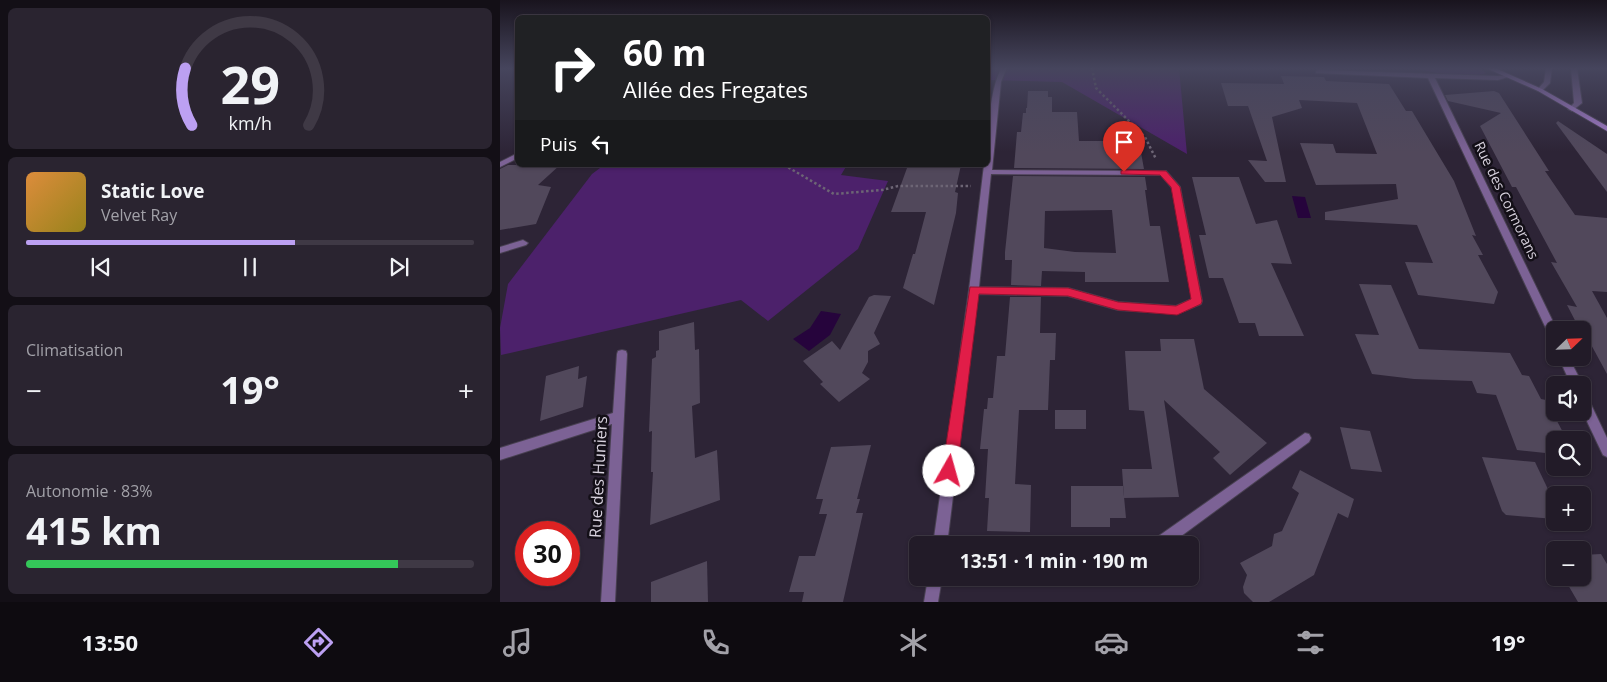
<!DOCTYPE html>
<html lang="fr">
<meta charset="utf-8">
<style>
:root{--surface:#221b28;--page:#2a2430;--text:#f1f3f6;--muted:#a2a1a8;--line:#3f3945;--accent:#bca0f2}
body{margin:0;font-family:"Open Sans",sans-serif;background:var(--page);color:var(--text);height:100vh;display:flex;flex-direction:column;font-size:19px;white-space:nowrap}
*{box-sizing:border-box;margin:0}
p{font-size:16px;color:var(--muted)}
.icon{flex:none;width:28px;height:28px;fill:none;stroke:currentColor;stroke-width:2;stroke-linecap:round;stroke-linejoin:round}
.map{position:relative;flex:1;overflow:hidden}
.sheet{display:flex;flex-direction:column;gap:8px;padding:8px;background:#130f16;width:500px}
.sheet>*{flex:none}
.guide{position:absolute;left:15px;top:15px;width:475px;height:152px;border-radius:8px;box-shadow:0 1px 4px #0004,0 0 0 1px var(--line);background:#202124;color:#fff;overflow:hidden}
.needle{width:32px;rotate:67deg}
.controls{position:absolute;left:1046px;top:321px;display:grid;gap:10px}
.controls a{display:grid;place-items:center;width:45px;height:45px;border-radius:8px;background:var(--surface);box-shadow:0 1px 4px #0004,0 0 0 1px var(--line);font-size:25px}
.speed{position:absolute;left:15px;top:521px;display:flex;gap:10px;font-size:25px;font-weight:700;text-align:center}
.speed>*{display:grid;place-content:center;width:65px;height:65px;border-radius:50%;background:var(--surface);box-shadow:0 1px 4px #0004,0 0 0 1px var(--line);line-height:1}
.speed .limit{border:8px solid #d22;background:#fff;color:#111}
.pin{position:absolute;display:grid;place-items:center;width:42px;height:42px;color:#fff;margin:-51px -21px;border-radius:50% 50% 50% 0;rotate:-45deg;box-shadow:0 0 5px #0007}
.pin .icon{rotate:45deg}
.me{position:absolute;width:55px;margin:-28px;rotate:7deg;stroke-linejoin:round;filter:drop-shadow(0 0 4px #0008)}
.turn{display:flex;align-items:center;gap:18px;height:105px;padding:0 25px;font-size:22px}
.turn .icon{width:65px;height:65px;stroke-width:2.5}
.turn b{display:block;font-size:35px;line-height:42px}
.then{display:flex;align-items:center;height:48px;padding:0 25px;background:#0003;gap:10px;font-size:19px}
.big{font-size:38px;font-weight:700;line-height:1.1}
.sheet .card{flex:1;display:flex;flex-direction:column;justify-content:center;gap:8px;min-width:0;padding:0 18px;border-radius:8px;background:var(--page)}
.sheet .dial{align-items:center;gap:0}
.dial svg{height:130px;overflow:visible;fill:none;stroke:var(--line);stroke-width:7;stroke-linecap:round;text-anchor:middle}
.dial text{fill:var(--text);stroke:none}
.song{display:flex;align-items:center;gap:15px}
.cover{width:60px;height:60px;border-radius:8px;background:linear-gradient(135deg,hsl(30 70% 55%),hsl(50 70% 35%))}
.played{height:5px;border-radius:2px;background:linear-gradient(90deg,var(--accent) 60%,var(--line) 60%)}
.keys{display:flex;justify-content:space-around;direction:ltr}
.heat{display:flex;justify-content:space-between;align-items:center;font-size:28px;direction:ltr}
.charge{height:8px;border-radius:4px;background:linear-gradient(90deg,#34c759 83%,var(--line) 0)}
.trip{position:absolute;left:409px;top:536px;width:290px;height:50px;border-radius:8px;background:var(--surface);box-shadow:0 1px 4px #0004,0 0 0 1px var(--line);font-weight:700;line-height:50px;text-align:center}
.menu{display:flex;height:80px;justify-content:space-around;align-items:center;background:#0e0b10;color:var(--muted)}
.menu .icon{width:35px;height:35px}
.menu .on{color:var(--accent)}
.menu b{font-size:22px;color:var(--text)}
main{display:flex;flex:1;min-height:0}
.map>svg:first-child{display:block}
.green{fill:#4c216b}
.water{fill:#26043c}
.building{fill:#51485b;fill-rule:evenodd}
.lines{fill:none;stroke-linecap:round;stroke-linejoin:round}
.street-casing{stroke:#484051;stroke-width:2}
.secondary-casing{stroke:#484051;stroke-width:2}
.path{stroke:#6d6575;stroke-width:2.5;stroke-dasharray:2.5 2.5;stroke-linecap:butt}
.street{fill:#7c6295;fill-rule:evenodd}
.secondary{fill:#ac81d4;fill-rule:evenodd}
.route{fill:#e11d48;stroke:#92132f}
.labels{text-anchor:middle;dominant-baseline:central;stroke-width:5;stroke-linejoin:round;paint-order:stroke}
.street-label{font-size:14px;fill:#d7d1dd;stroke:#130f17}
.near-street-label{font-size:16px;fill:#d7d1dd;stroke:#130f17}
</style>
<main>
<section class="sheet">
<div class="card dial"><svg viewBox="0 0 100 80">
<path d="M14 69A42 42 0 1 1 86 69"/>
<path d="M14 69A42 42 0 0 1 10 34" stroke="#bca0f2"/>
<text x="50" y="56" font-size="32" font-weight="700">29</text>
<text x="50" y="72" font-size="11">km/h</text>
</svg></div>
<div class="card">
<div class="song"><i class="cover"></i><div><b>Static Love</b><p>Velvet Ray</p></div></div>
<div class="played"></div>
<div class="keys"><svg class="icon" aria-label="previous" viewBox="0 0 24 24"><path d="M18 5L8 12l10 7zM5 5v14"/></svg><svg class="icon" aria-label="pause" viewBox="0 0 24 24"><path d="M8 5v14M16 5v14"/></svg><svg class="icon" aria-label="next" viewBox="0 0 24 24"><path d="M6 5l10 7-10 7zM19 5v14"/></svg></div>
</div>
<div class="card"><p>Climatisation</p>
<div class="heat"><a>−</a><b class="big">19°</b><a>+</a></div>
</div>
<div class="card"><p>Autonomie · 83%</p><b class="big">415 km</b><div class="charge"></div></div>
</section>
<div class="map">
<svg width="1107" height="602" viewBox="0 0 1107 602">
<rect width="100%" height="100%" fill="#2d2436"/>
<g class="green">
<path d="M488 68H679L687 154 562 82 488 80Z"/>
<path d="M918 68H979L986 73C973 78 930 74 918 68Z"/>
<path d="M104 165H347L341 175 388 181 358 249 268 321 241 300 1 355 0 328 8 284 92 174Z"/>
</g>
<g class="water">
<path d="M792 196 805 197 811 218H798Z"/>
<path d="M321 311 341 314 330 335 309 351 293 339 310 328Z"/>
</g>
<g class="building">
<path d="M781 76 824 77 826 81 889 84 906 111H912L954 181 976 236 972 235 983 255H978L998 292 994 304 918 295 905 262 933 263 917 225 825 220V212L898 199 896 184 816 185 800 143 833 144 836 153 877 154 857 103 799 100 802 108 772 117 786 182H765L748 160 767 161 748 106H728L721 83 784 84Z"/>
<path d="M528 91H548V97H552V112H577L579 141H627L628 147H640L644 169 514 168 517 132H521L523 113H526V108H527Z"/>
<path d="M994 91 999 93 1049 171H1045L1075 215 1107 218V292L1092 291 1107 318V374L1088 339H1085L1082 330H1080L1067 305 1077 307 1051 262 1057 263 1016 187H1012L980 126 1001 113 948 101 945 95Z"/>
<path d="M1058 121 1107 154V192L1056 123Z"/>
<path d="M8 165H60L38 185 51 187 36 224 0 230V169Z"/>
<path d="M426 165H461L455 192 458 193 456 213 434 305 403 288 413 254H415L426 212H391L407 168H425Z"/>
<path d="M513 176 645 177 647 190H645L650 226H660L669 282H585V272L542 271 541 286 511 285 512 260H505V252ZM612 210 616 253 575 252 544 248 545 211Z"/>
<path d="M692 177H739L756 224 777 220 792 264 771 263 804 336H759L755 323H739L723 278H709L699 235H706Z"/>
<path d="M859 284 891 285 919 349 1010 353 1022 375 1029 376 1041 399 1046 400 1067 440H1055V454L1017 450 996 395 977 393 972 381 914 379 872 374 855 334 879 335Z"/>
<path d="M374 295 391 296 374 333 380 344 368 351V362L362 373 370 379 339 402 320 384 323 382 303 361 332 341 340 350 369 297Z"/>
<path d="M510 297H541L540 333H556L555 360H550L548 410H519L515 484 531 485 530 532 487 531 489 498H485L488 449H480L484 409H487L488 398H493L497 356H505Z"/>
<path d="M194 322 195 350 199 349 200 403 192 406 195 458 217 450 220 500 150 525 153 472H151L152 431 149 432 152 359 156 357V351L159 350V331Z"/>
<path d="M660 339H694L704 389 767 443 730 475 713 458 720 452 664 400 679 497 624 498 622 469H652L644 411 629 410 625 351H661Z"/>
<path d="M79 366 78 379 87 376 83 407 40 421 46 376Z"/>
<rect x="555" y="410" width="31" height="19"/>
<path d="M840 427 870 431 882 472 851 469Z"/>
<path d="M371 445 357 499H360L356 513H363L343 602H302L304 592H289L299 556H315L327 514H319L323 499H316L331 447Z"/>
<path d="M982 457 1035 462 1055 504V519L1006 515 1002 511Z"/>
<path d="M800 470 854 499 848 518 838 513 814 575 769 602H753L744 593 743 587 747 575 740 563 772 546 774 534 782 531 799 493 792 488Z"/>
<path d="M571 486H623L626 518H610V527H571Z"/>
<path d="M1101 554 1107 564V602H1078L1064 578H1082V555Z"/>
<path d="M207 561 208 602H151V582Z"/>
</g>
<g class="lines">
<defs>
<g id="street">
<path d="M501 68H507L501 82 492 170 666 171 680 187 702 301 701 304 677 314 618 310 568 296 478 294 447 545H433L469 290 484 165H488C488 134 488 97 501 68ZM491 174 661 175 672 188 692 299 676 306 618 302 568 288 479 287Z"/>
<path d="M1046 68H1052L1050 83 1042 91H1038L1037 90 1044 82Z"/>
<path d="M1071 68H1077L1082 103 1072 111 1068 109 1074 103Z"/>
<path d="M818 70 998 76 1008 75V77L998 80 935 78 1057 330H1055V341L1051 340 1050 337 928 78 816 73V71Z"/>
<path d="M18 153V158L0 167V162Z"/>
<path d="M23 240 28 243 26 245 0 253V247Z"/>
<path d="M122 350 126 351 127 354 115 602H101L112 424 0 460V448L113 413 117 354 118 351Z"/>
<path d="M1059 358H1069L1083 385H1071Z"/>
<path d="M1082 392 1086 394 1107 438V457L1103 455 1082 411Z"/>
<path d="M805 433 809 434 811 438 809 442 669 545H651L653 540Z"/>
<path d="M428 578H442L438 602H424Z"/>
</g>
<path id="secondary" d="M986 68H995L1042 89 1107 126V131L1038 91Z"/>
</defs>
<use href="#street" class="street-casing"/>
<use href="#secondary" class="secondary-casing"/>
<g class="path">
<path d="M592 68 596 88 645 137 656 159"/>
<path d="M284 165 334 194 382 190 398 186H471"/>
</g>
<use href="#street" class="street"/>
<use href="#secondary" class="secondary"/>
</g>
<linearGradient id="sky" x2="0" y2="1"><stop stop-color="#19141e"/><stop offset="0.45" stop-color="#46455d"/><stop offset="1" stop-color="#46455d" stop-opacity="0"/></linearGradient>
<rect width="1107" height="152" fill="url(#sky)"/>
<path class="route" d="M624 170 666 171 680 187 702 301 701 304 677 315 618 310 568 296 479 294 457 471 454 476 449 478 444 476 442 471 470 287 568 288 618 302 676 306 691 299 671 187 660 175 621 174V171Z"/>
<g class="labels">
<g class="street-label">
<text transform="translate(1007 200) rotate(64)">Rue des Cormorans</text>
</g>
<g class="near-street-label">
<text transform="translate(98 477) rotate(-87)">Rue des Huniers</text>
</g>
</g>
</svg>
<div class="controls">
<a><svg class="needle" viewBox="-14 -14 28 28"><path d="M0-13l5 13h-10z" fill="#e53935"/><path d="M0 13l5-13h-10z" fill="#a2a1a8"/></svg></a>
<a><svg class="icon" aria-label="sound" viewBox="0 0 24 24"><path d="M4 9h4l5-4v14l-5-4H4zM17 9q2 3 0 6"/></svg></a>
<a><svg class="icon" aria-label="search" viewBox="0 0 24 24"><circle cx="10" cy="10" r="6"/><path d="M15 15l6 6"/></svg></a>
<a>+</a>
<a>−</a>
</div>
<div class="speed"><div class="limit">30</div></div>
<div class="pin" style="left:624px;top:172px;background:#d93025"><svg class="icon" aria-label="arrive" viewBox="0 0 24 24"><path d="M6 21V4h12l-3 4 3 4H6"/></svg></div>
<svg class="me" style="left:449px;top:471px" viewBox="-20 -20 40 40"><circle r="19" fill="#fff"/><path d="M0-13L10 11 0 6-10 11z" fill="#e11d48"/></svg>
<div class="trip">13:51 · 1 min · 190 m</div>
<div class="guide">
<div class="turn"><svg class="icon" aria-label="right" viewBox="0 0 24 24"><path d="M7 20v-9h11M14 6l5 5-5 5"/></svg><div><b>60 m</b>Allée des Fregates</div></div>
<div class="then">Puis<svg class="icon" aria-label="left" viewBox="0 0 24 24"><path d="M17 20v-9H6M10 6l-5 5 5 5"/></svg></div>
</div>
</div>
</main>
<nav class="menu">
<b>13:50</b>
<svg class="icon on" aria-label="directions" viewBox="0 0 24 24"><path d="M12 3l9 9-9 9-9-9zM9 14v-3h6M13 9l2 2-2 2"/></svg>
<svg class="icon" aria-label="music" viewBox="0 0 24 24"><path d="M9 18V5l10-2v13"/><circle cx="6" cy="18" r="3"/><circle cx="16" cy="16" r="3"/></svg>
<svg class="icon" aria-label="phone" viewBox="0 0 24 24"><path d="M5 4h4l2 5-3 2q2 4 5 5l2-3 5 2v4C11 20 4 13 5 4z"/></svg>
<svg class="icon" aria-label="climate" viewBox="0 0 24 24"><path d="M12 3v18M4 7l16 10M4 17L20 7"/></svg>
<svg class="icon" aria-label="car" viewBox="0 0 24 24"><path d="M5 17H2v-5l4-1 3-4h7l3 4 3 1v5h-3M9 17h6M6 11h13"/><circle cx="7" cy="17" r="2"/><circle cx="17" cy="17" r="2"/></svg>
<svg class="icon" aria-label="filters" viewBox="0 0 24 24"><path d="M4 7h16M4 17h16"/><circle cx="9" cy="7" r="2"/><circle cx="15" cy="17" r="2"/></svg>
<b>19°</b>
</nav>
